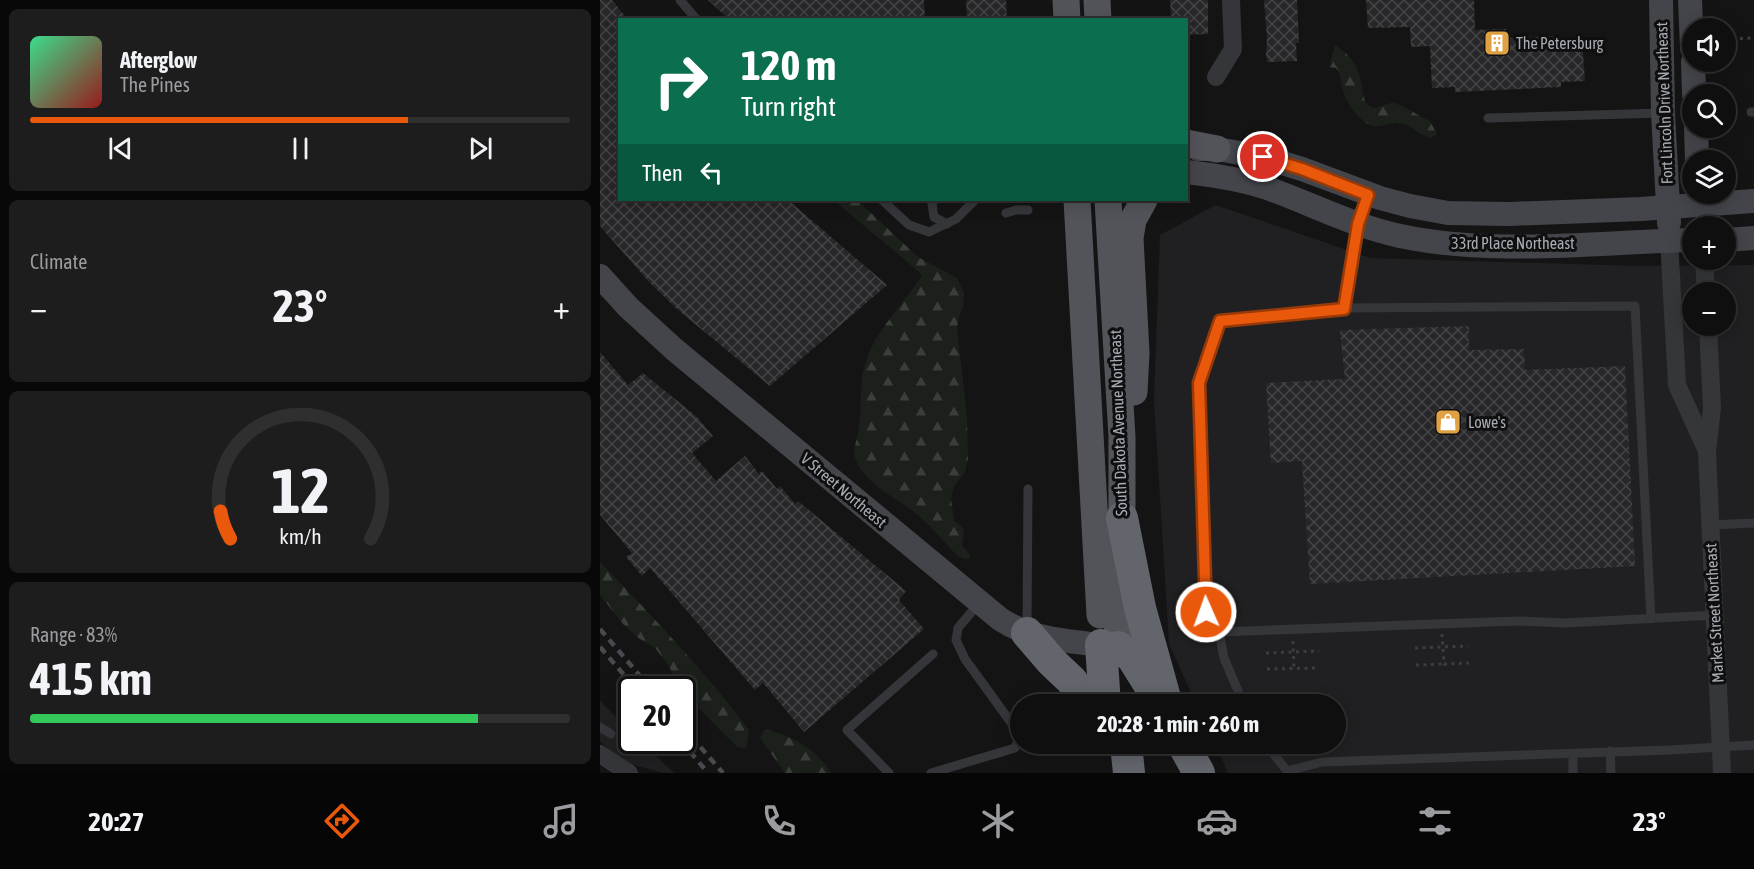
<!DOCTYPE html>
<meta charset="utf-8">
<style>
:root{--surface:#0f0f10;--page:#1d1d1e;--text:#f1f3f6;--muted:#9b9c9f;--line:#2f2f30;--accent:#ea580c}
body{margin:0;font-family:"Asap Condensed",sans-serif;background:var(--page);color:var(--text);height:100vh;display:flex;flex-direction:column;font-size:22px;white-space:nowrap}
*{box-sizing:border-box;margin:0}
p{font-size:20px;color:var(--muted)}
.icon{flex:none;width:33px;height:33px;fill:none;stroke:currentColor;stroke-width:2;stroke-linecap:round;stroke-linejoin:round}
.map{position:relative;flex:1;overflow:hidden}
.panel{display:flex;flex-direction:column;gap:9px;padding:9px;background:#080809;width:600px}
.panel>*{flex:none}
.hud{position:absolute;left:18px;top:18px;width:570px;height:183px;border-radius:0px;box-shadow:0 3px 15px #0003,0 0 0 2px var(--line);background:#0b6e4f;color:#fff;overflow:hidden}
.buttons{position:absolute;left:1082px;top:18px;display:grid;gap:12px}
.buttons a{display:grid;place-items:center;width:54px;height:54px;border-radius:50%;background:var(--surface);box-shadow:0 3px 15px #0003,0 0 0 2px var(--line);font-size:30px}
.speed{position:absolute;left:18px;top:676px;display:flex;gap:12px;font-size:30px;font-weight:700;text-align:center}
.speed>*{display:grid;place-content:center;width:78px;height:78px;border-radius:50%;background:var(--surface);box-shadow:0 3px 15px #0003,0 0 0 2px var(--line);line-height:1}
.speed .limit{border:3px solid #111;border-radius:9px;background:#fff;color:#111}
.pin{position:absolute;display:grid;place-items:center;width:51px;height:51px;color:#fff;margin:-26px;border:3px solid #fff;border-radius:50%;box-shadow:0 2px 6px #0007}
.me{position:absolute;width:66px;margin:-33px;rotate:358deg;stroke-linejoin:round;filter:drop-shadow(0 0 4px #0008)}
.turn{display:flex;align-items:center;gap:21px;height:126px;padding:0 24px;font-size:27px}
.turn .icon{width:78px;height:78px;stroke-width:2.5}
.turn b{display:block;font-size:42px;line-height:51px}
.then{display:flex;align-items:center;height:57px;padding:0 24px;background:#0003;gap:12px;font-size:22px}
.big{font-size:45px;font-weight:700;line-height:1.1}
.panel .tile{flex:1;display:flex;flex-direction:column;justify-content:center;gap:9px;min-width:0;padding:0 21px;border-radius:9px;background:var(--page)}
.panel .dial{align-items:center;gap:0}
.dial svg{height:156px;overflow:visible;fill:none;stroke:var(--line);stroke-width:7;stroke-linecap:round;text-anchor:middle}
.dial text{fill:var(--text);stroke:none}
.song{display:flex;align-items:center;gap:18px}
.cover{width:72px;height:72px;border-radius:9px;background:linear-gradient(135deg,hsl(150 70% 55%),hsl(0 70% 35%))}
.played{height:6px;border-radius:3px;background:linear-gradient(90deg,var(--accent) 70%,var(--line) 70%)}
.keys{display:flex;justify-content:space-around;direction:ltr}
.heat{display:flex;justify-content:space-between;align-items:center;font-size:33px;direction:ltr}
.charge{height:9px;border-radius:4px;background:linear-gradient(90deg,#34c759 83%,var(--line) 0)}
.trip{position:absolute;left:410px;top:694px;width:336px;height:60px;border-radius:30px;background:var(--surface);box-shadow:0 3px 15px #0003,0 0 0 2px var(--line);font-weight:700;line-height:60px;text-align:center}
.dock{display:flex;height:96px;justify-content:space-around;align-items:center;background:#060606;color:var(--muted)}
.dock .icon{width:42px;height:42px}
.dock .active{color:var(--accent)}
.dock b{font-size:27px;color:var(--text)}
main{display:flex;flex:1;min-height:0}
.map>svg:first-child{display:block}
.built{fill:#202022;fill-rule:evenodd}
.forest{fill:url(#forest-firs)}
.building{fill:url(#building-cross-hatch)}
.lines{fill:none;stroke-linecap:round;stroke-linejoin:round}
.path{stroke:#3b3d41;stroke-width:3;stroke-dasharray:3 4.5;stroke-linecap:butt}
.lane{stroke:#35363a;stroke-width:9}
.street{stroke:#35363a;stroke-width:18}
.secondary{stroke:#44454a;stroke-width:24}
.primary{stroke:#525459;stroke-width:27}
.highway{stroke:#62656b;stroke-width:32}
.rail{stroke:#494a4f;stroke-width:4.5;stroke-dasharray:8 6;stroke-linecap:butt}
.route-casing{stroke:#983908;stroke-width:15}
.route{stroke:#ea580c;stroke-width:10}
.labels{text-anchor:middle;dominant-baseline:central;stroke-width:6;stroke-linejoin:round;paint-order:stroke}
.poi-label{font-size:16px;fill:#a7acb4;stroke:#0f0f10;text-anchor:start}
.street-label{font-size:16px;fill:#a7acb4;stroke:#0f0f10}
</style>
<main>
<section class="panel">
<div class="tile">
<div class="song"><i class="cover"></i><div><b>Afterglow</b><p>The Pines</p></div></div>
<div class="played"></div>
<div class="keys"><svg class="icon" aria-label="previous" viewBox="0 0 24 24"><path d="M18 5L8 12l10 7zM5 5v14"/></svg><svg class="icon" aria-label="pause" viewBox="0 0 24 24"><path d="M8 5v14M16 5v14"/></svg><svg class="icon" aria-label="next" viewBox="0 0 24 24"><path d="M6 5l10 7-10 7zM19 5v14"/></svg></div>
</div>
<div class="tile"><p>Climate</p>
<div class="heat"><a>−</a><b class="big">23°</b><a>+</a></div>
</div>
<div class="tile dial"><svg viewBox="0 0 100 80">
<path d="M14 69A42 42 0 1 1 86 69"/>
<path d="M14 69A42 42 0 0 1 9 55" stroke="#ea580c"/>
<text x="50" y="56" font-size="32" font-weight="700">12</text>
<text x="50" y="72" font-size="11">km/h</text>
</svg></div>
<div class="tile"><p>Range · 83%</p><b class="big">415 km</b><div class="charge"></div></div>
</section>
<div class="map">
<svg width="1154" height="773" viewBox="0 0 1154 773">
<defs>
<pattern id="forest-firs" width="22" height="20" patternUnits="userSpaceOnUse" patternTransform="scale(1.5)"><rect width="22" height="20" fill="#1b201b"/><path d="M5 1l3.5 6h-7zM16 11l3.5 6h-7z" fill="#393e3a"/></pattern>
<pattern id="building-cross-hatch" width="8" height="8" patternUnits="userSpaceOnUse" patternTransform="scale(1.5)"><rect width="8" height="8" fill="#272729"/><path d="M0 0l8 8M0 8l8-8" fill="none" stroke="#444446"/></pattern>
</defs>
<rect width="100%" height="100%" fill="#141415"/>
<g class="built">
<path d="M616 205 770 258 1038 266 1154 265V773H628L615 744H735V705H597L569 644 554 400 560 235ZM1092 292H1125V326H1092Z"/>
<path d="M0 701 31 732 32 741H41L74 773H63L24 762 0 741Z"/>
</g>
<g class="forest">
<path d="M735 45C749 54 758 64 761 82 763 89 762 97 767 104 775 113 783 103 793 103 802 104 820 117 830 121L837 134 831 138C819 136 812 125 801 123 792 122 783 127 773 126 760 123 746 102 743 91 740 83 742 75 736 68L729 67Z"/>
<path d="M234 200H257L318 257 357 278 364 293 363 306 358 320 357 329 367 416 368 459 365 472 354 486 351 499 354 521C367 529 364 532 362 546L370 555V558L365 559 358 556C342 540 327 521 309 508 292 496 275 488 262 471 249 453 256 447 259 428 262 407 259 385 265 364 273 335 304 302 322 276L320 273C292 248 262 225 234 200Z"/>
<path d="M0 562C52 616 104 670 149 730L146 748 138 747 124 734 84 693 77 684 69 666 56 649 37 637 23 624 0 595Z"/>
<path d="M165 729C193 737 216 748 231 773H185L160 738Z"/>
</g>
<g class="building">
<path d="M0 0H12L28 20H20V200H188L287 285 170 386 77 309 49 282 0 226Z"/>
<path d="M108 0H324L325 20H130Z"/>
<path d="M366 0H406L407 20H367Z"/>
<path d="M570 0H608V34L586 35V20H571Z"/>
<path d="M664 0H697L699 43H696L697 61 667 62 666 54 667 39Z"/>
<path d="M766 0H874L875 30 906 29V38L960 36V40L982 39 985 81 961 82V87L855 92V87L832 88 830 46 811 47 810 27 768 28Z"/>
<path d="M869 326V350L924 349 925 370 1025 366 1035 566 710 584 702 461 671 463 666 383 745 379 740 330Z"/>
<path d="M0 352 28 385 43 373 97 417 113 436 92 453 116 481 145 456 159 474 162 471 177 489 180 486 195 504 198 501 306 591 299 600 324 629 204 732 163 683 155 690 50 568 42 576 26 557 32 553 0 515Z"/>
</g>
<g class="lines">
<g class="path">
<path d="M1125 39 1154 38"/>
<path d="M842 634 844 664 869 663"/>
<path d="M693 641 694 669"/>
<path d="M815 648 868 646"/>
<path d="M666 653 719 651"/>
<path d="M816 665 844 664"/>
<path d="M667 669 719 668"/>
</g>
<g class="lane">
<path d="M80 0 97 20"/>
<path d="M1151 112H1154"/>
<path d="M888 118 1063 113"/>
<path d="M282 200 309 225 329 232 356 219 375 200"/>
<path d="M334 200 332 204 334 217 347 224"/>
<path d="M406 213 416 210H428"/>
<path d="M744 308 758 224 768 195"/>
<path d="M1110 525 1154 523"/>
<path d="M427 628 428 489"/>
<path d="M619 632 918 621 965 623 1115 615"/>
<path d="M644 705 624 658 619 632 606 612 599 383 620 321 744 308 1035 306 1051 619"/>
<path d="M0 727 11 734"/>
<path d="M666 744 687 771 722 762 1070 750 1154 745"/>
<path d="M1010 751 1011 773"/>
<path d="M289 773 247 730 333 654"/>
<path d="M331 773 415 748 420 735 365 659 356 640 358 628 379 603"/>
<path d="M973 773V754"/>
</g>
<g class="street">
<path d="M616 77 633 49 631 0"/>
<path d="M1069 240 1077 385 1107 451"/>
<path d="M1104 260 1106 292"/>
<path d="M1108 326 1112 408 1107 452 1122 773"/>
<path d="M0 754 29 773"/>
</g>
<g class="secondary">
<path d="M1061 0 1063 113 1069 223"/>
<path d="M1090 0 1092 48"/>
<path d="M1093 62 1094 94"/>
<path d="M1096 128 1097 160"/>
<path d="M598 149H617L663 157 702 169 780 198 810 206 848 213 909 214 1041 209 1154 201"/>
<path d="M586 172C614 175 641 179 667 188 712 204 754 226 800 236 895 256 996 242 1092 240"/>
<path d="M1125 240 1154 238"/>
<path d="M0 276 28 307 75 350 400 619C434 642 477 641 516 647"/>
</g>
<g class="primary">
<path d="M466 0 467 20"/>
<path d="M497 0 498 20"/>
<path d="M586 143 617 149"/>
<path d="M477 200 500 615"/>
<path d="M508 200 522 437V518L516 585 518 647"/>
<path d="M534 392 536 353 530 238 533 220 544 200"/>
</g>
<g class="highway">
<path d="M522 518 540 608 567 705"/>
<path d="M427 633 452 662 472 681 487 705"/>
<path d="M501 645 505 705"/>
<path d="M518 647 532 657 552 689"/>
<path d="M526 744 529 773"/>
<path d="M583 744 599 773"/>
</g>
<g class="rail">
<path d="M0 629 52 690"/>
<path d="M0 647 37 690"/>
<path d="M82 726 123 773"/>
<path d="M81 741 108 773"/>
</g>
</g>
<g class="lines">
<defs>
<path id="route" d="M606 612 599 383 620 321 744 309 758 224 768 195 702 169 663 157"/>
</defs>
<use href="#route" class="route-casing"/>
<use href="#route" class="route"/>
</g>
<defs>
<symbol id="building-square" viewBox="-11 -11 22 22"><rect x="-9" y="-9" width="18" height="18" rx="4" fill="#e0a142" stroke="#0f0f10"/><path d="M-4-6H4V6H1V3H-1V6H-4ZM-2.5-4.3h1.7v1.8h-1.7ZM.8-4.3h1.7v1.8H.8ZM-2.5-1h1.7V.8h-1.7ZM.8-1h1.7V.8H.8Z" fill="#fff"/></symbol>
<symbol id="shop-square" viewBox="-11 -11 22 22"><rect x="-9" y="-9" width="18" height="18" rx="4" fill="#e0a142" stroke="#0f0f10"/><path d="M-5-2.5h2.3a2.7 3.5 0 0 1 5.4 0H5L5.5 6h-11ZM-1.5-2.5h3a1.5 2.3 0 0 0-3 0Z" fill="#fff"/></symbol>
</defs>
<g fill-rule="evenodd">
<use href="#building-square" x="882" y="28" width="30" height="30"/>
<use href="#shop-square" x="833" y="407" width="30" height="30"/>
</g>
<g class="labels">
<g class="poi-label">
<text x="916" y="43">The Petersburg</text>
<text x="868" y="422">Lowe's</text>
</g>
<g class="street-label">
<text transform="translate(1064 103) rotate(-92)">Fort Lincoln Drive Northeast</text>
<text x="913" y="243">33rd Place Northeast</text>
<text transform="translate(518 423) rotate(-92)">South Dakota Avenue Northeast</text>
<text transform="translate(244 490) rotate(40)">V Street Northeast</text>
<text transform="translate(1114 613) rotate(-93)">Market Street Northeast</text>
</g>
</g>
</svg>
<div class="buttons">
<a><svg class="icon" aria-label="sound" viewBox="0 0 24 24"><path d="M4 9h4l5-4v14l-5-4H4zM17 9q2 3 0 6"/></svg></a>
<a><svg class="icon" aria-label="search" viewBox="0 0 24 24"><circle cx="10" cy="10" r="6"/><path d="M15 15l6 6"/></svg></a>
<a><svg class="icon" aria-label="layers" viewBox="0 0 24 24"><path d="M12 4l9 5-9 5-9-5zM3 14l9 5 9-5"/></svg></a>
<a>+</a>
<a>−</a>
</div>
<div class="speed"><div class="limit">20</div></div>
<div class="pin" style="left:663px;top:157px;background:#d93025"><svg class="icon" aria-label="arrive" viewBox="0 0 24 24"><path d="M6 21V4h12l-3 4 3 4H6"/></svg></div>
<svg class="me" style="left:606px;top:612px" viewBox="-20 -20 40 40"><circle r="17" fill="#ea580c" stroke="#fff" stroke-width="3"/><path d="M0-11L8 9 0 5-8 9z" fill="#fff"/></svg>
<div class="trip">20:28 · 1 min · 260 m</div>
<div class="hud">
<div class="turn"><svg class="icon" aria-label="right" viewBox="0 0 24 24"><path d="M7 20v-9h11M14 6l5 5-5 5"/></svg><div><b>120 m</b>Turn right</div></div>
<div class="then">Then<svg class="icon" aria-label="left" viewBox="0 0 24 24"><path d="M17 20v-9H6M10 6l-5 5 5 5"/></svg></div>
</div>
</div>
</main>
<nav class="dock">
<b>20:27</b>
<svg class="icon active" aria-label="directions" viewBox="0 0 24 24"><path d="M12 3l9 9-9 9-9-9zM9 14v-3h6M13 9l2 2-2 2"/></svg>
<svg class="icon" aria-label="music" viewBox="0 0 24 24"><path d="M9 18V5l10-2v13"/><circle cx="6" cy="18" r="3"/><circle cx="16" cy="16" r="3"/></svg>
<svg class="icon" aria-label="phone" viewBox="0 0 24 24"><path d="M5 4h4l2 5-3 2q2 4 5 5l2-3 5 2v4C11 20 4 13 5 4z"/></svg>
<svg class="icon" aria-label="climate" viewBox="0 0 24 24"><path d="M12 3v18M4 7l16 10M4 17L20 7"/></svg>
<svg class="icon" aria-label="car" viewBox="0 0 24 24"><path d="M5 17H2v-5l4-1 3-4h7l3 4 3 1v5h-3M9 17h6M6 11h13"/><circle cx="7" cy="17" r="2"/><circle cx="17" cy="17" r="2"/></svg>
<svg class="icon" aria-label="filters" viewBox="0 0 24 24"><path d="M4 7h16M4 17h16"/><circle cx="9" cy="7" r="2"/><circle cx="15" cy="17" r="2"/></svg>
<b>23°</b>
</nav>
